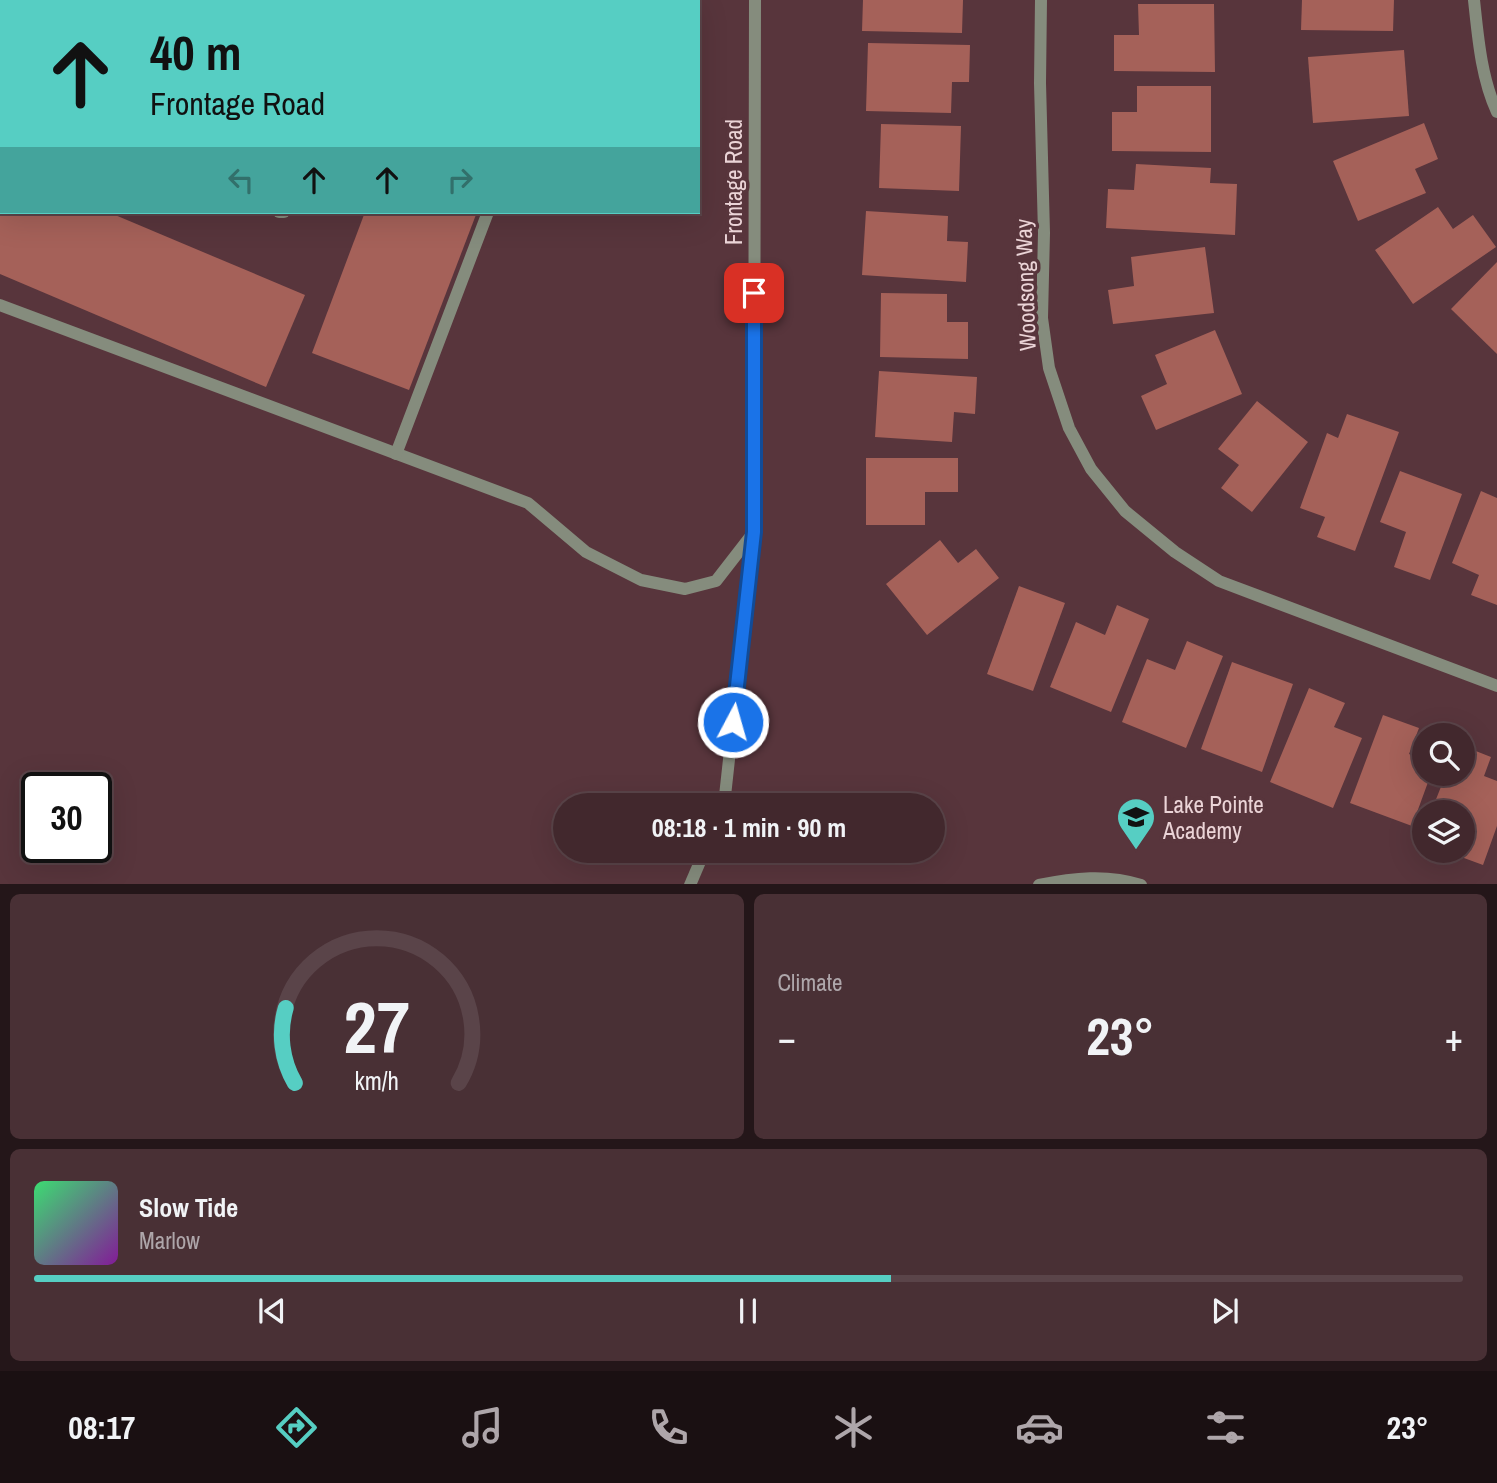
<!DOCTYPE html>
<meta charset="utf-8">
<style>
:root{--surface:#42282d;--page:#493035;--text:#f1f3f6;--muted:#aea6aa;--line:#5a4449;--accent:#56cec3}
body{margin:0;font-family:"Archivo Narrow",sans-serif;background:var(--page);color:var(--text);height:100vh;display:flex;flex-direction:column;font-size:26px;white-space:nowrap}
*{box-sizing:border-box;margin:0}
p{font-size:23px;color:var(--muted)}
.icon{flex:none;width:38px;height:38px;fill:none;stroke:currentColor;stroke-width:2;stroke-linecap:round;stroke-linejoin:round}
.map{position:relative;height:884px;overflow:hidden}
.sheet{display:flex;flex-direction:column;gap:10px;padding:10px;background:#241619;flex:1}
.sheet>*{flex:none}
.hud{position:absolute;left:0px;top:0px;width:700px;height:214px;box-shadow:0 7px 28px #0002,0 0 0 2px var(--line);background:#56cec3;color:#111;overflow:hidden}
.tools{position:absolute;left:1412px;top:723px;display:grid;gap:14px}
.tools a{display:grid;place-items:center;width:63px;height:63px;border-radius:50%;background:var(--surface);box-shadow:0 7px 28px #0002,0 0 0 2px var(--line);font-size:35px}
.speed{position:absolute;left:21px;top:772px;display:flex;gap:14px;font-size:35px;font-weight:700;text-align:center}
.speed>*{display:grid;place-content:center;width:91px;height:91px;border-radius:50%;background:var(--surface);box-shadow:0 7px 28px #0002,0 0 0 2px var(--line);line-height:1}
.speed .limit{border:4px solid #111;border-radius:10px;background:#fff;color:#111}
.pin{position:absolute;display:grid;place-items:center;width:60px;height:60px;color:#fff;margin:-30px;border-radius:14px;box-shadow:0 4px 10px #0006}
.me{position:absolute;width:77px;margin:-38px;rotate:6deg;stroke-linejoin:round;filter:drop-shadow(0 0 5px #0008)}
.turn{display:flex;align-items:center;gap:24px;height:147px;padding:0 35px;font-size:32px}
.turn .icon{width:91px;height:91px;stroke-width:2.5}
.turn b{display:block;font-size:49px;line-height:60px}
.lanes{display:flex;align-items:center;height:66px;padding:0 35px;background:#0003;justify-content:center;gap:35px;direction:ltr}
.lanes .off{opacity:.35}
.big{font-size:52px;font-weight:800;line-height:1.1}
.sheet .tile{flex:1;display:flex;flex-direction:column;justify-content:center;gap:10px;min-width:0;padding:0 24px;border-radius:10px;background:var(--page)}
.sheet .dial{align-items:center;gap:0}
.dial svg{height:182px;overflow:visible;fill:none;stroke:var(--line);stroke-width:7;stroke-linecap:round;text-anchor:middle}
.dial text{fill:var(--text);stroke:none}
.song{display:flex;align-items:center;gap:21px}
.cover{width:84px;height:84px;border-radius:10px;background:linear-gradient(135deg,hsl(140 70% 55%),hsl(290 70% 35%))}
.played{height:7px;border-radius:4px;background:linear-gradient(90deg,var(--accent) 60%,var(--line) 60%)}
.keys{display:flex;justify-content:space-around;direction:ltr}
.heat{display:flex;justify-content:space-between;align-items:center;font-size:38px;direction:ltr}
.sheet .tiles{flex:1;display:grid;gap:10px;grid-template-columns:1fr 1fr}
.tile:last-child{grid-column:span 2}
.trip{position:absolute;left:553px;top:793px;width:392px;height:70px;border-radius:35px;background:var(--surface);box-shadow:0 7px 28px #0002,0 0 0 2px var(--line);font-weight:800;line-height:70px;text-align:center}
.tabs{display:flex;height:112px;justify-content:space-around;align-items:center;background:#1a1012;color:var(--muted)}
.tabs .icon{width:49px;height:49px}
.tabs .selected{color:var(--accent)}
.tabs b{font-size:32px;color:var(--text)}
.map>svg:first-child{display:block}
.building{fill:#a56159}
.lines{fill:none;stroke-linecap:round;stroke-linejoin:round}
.minor{stroke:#858c7d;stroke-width:12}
.route-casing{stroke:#114b97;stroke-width:18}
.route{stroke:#1a73e8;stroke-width:12}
.labels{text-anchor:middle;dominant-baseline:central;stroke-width:7;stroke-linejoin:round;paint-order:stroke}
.street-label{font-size:23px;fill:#ebd4d7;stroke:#58353c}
.poi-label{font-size:23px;fill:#ebd4d7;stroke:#58353c;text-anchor:start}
</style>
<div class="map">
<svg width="1497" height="885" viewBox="0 0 1497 885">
<rect width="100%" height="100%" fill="#58353c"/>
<g class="building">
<path d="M863 0H963L962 33 862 31Z"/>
<path d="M1302 0H1394L1393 31 1301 30Z"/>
<path d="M1138 4H1214L1215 72 1114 71V35H1139Z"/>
<path d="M868 43 970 45 969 82H952L951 113 866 111Z"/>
<path d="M1404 50 1409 116 1313 123 1308 57Z"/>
<path d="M1137 86H1211V152L1112 151V112H1137Z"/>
<path d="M1424 123 1438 159 1415 169 1426 193 1358 221 1333 161Z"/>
<path d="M881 124 961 126 959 191 879 188Z"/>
<path d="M1136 164 1211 168 1210 183 1237 184 1235 235 1106 228 1108 189 1134 190Z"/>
<path d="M1438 207 1453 229 1473 215 1496 247 1413 304 1375 250Z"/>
<path d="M866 211 948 216 947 241 968 242 966 282 862 275Z"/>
<path d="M0 212H108L305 295 266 387 0 274Z"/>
<path d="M365 212H477L409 390 312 353Z"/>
<path d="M1205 247 1214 313 1113 324 1108 290 1134 286 1131 257Z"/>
<path d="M1497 262V354L1451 309Z"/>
<path d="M881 293 947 294V322H968V359L880 357Z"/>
<path d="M1215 330 1242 394 1156 430 1141 396 1167 384 1155 355Z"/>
<path d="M879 371 977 377 975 414 954 412 952 442 875 437Z"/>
<path d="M1257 401 1308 442 1252 512 1221 488 1239 465 1218 449Z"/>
<path d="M1347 414 1399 432 1355 551 1317 537 1325 517 1300 508 1327 433 1338 438Z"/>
<path d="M866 458H958V492H925V525H866Z"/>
<path d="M1400 471 1462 494 1430 580 1394 567 1406 532 1380 522Z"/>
<path d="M1481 491 1497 498V605L1471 595 1479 575 1452 563Z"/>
<path d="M940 540 958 563 976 549 999 578 927 635 886 584Z"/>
<path d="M1019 586 1065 603 1033 691 987 674Z"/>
<path d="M1117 605 1149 619 1111 712 1050 687 1076 622 1105 635Z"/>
<path d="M1187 641 1223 656 1186 748 1122 722 1147 659 1175 670Z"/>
<path d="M1232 662 1293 684 1262 772 1201 749Z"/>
<path d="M1309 688 1345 703 1334 727 1362 738 1333 808 1270 782Z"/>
<path d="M1383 715 1419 728 1409 754 1424 760V774H1431L1412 826 1350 803Z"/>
<path d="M1463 746 1491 757 1484 776 1497 781V826L1483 865 1445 851 1463 850V812H1431L1446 774H1463Z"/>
</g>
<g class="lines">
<g class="minor">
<path d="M545 0V2"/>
<path d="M1041 0 1040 83 1044 233 1042 318 1049 368 1069 428 1091 469 1125 511 1175 552 1219 581 1497 686"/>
<path d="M1474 0C1478 37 1481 77 1497 112"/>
<path d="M242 2 243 0"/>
<path d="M0 69H2"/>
<path d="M0 138H2"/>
<path d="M279 212H284"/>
<path d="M0 305 528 503 586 552 641 580 685 589 716 581 754 532"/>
<path d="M396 454 488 212"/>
<path d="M724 805 754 532 755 0"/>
<path d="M690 885 705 850"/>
<path d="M1039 885C1073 878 1107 874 1141 885"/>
</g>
</g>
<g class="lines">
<defs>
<path id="route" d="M733 722 754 532V293"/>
</defs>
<use href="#route" class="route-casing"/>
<use href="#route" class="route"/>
</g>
<defs>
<symbol id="school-pin" viewBox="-11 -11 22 30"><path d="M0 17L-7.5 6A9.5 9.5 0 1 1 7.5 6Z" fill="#56cec3" stroke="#58353c"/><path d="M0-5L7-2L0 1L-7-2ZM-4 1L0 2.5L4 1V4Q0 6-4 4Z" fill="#111"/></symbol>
</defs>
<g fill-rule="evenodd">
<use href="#school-pin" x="1114" y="795" width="44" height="60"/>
</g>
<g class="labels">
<g class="street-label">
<text transform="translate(733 182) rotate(-90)">Frontage Road</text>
<text transform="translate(1025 285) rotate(-92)">Woodsong Way</text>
</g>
<g class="poi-label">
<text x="1163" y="804">Lake Pointe<tspan x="1163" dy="26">Academy</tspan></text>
</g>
</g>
</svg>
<div class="tools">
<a><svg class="icon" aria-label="search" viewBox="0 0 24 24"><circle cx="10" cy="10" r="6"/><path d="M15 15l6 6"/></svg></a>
<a><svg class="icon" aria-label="layers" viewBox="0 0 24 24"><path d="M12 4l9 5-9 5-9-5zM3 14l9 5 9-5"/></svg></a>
</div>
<div class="speed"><div class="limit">30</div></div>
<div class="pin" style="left:754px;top:293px;background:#d93025"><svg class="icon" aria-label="arrive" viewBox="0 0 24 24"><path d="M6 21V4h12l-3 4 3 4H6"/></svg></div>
<svg class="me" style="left:733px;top:722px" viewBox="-20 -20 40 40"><circle r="17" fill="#1a73e8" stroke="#fff" stroke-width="3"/><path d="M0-11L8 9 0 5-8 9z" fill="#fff"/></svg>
<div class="trip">08:18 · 1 min · 90 m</div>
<div class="hud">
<div class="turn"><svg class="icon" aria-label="ahead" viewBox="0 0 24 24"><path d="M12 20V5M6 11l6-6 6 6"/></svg><div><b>40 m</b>Frontage Road</div></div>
<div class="lanes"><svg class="icon off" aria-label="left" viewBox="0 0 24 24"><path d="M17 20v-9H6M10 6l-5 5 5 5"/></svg><svg class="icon" aria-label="ahead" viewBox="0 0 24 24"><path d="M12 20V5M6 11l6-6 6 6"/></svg><svg class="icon" aria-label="ahead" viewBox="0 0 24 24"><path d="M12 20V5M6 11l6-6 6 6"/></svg><svg class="icon off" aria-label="right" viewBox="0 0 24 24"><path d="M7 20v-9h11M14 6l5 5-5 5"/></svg></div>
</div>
</div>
<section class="sheet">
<div class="tiles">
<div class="tile dial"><svg viewBox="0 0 100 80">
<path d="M14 69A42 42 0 1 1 86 69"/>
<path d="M14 69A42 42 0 0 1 10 36" stroke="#56cec3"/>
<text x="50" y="56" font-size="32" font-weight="700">27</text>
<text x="50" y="72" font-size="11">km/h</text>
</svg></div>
<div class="tile"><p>Climate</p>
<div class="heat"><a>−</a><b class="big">23°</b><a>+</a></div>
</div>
<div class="tile">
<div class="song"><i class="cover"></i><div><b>Slow Tide</b><p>Marlow</p></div></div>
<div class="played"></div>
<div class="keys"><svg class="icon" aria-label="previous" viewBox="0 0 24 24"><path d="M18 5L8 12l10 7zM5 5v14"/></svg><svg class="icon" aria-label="pause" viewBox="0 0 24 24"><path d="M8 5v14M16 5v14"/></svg><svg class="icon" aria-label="next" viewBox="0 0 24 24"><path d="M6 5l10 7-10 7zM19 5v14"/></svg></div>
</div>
</div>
</section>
<nav class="tabs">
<b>08:17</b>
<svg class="icon selected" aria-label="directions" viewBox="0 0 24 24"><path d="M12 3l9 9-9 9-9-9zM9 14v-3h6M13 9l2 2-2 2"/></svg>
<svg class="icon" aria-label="music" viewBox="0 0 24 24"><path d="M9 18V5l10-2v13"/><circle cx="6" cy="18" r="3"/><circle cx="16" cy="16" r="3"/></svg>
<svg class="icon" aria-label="phone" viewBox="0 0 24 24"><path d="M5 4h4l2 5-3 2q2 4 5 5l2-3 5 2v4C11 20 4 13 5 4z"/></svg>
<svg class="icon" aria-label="climate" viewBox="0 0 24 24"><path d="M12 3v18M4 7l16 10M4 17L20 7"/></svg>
<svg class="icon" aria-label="car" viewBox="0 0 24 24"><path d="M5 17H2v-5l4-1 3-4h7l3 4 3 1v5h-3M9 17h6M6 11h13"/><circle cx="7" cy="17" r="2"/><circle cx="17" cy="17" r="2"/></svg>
<svg class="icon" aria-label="filters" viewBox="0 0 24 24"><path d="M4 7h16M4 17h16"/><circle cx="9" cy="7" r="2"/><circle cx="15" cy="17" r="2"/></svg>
<b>23°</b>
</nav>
